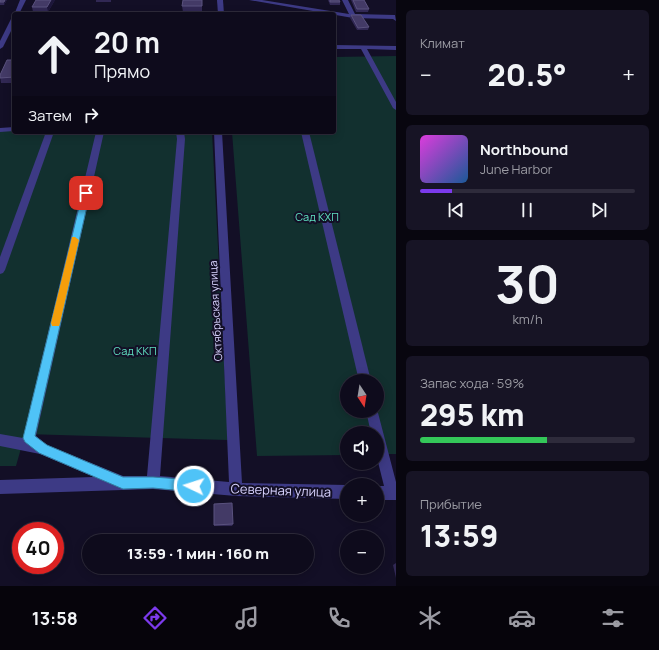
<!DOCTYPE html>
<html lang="ru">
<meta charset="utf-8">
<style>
:root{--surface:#0e0b1c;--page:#171425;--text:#f1f3f6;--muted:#9b9ba3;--line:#2e2b3b;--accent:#7c3aed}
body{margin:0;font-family:Manrope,sans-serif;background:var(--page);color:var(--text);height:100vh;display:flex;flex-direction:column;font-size:15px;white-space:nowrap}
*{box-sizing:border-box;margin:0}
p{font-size:13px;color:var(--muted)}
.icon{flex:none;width:22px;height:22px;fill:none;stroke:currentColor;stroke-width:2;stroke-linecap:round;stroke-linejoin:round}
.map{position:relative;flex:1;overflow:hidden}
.sheet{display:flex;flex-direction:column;gap:10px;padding:10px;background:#08060f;width:263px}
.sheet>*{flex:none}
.top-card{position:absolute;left:12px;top:12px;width:324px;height:122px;border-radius:4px;box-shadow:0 2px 10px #0003,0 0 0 1px var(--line);background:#0e0b1c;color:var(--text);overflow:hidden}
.needle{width:26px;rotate:168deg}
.tools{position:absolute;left:340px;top:374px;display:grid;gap:8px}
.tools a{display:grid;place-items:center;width:44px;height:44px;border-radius:50%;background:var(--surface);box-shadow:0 2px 10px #0003,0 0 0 1px var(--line);font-size:20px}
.speed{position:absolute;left:12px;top:522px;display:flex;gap:8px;font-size:20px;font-weight:700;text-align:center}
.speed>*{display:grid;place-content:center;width:52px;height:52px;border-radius:50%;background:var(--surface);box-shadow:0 2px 10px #0003,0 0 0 1px var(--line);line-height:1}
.speed .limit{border:6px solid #d22;background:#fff;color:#111}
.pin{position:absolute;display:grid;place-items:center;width:34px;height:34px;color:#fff;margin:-17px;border-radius:8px;box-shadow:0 2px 6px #0006}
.me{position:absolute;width:44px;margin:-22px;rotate:274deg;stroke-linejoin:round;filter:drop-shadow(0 0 3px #0008)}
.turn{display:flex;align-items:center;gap:14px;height:84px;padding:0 16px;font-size:18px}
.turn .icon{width:52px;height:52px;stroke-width:2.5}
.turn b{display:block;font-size:28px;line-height:34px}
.then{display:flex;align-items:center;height:38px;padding:0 16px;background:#0003;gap:8px;font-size:15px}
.big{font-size:30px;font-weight:800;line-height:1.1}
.sheet .tile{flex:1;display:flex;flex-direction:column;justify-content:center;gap:6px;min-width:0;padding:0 14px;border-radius:6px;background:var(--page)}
.sheet .dial{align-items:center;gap:0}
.dial b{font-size:52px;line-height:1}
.song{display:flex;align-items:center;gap:12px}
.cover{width:48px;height:48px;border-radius:6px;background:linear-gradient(135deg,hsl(300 70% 55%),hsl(210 70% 35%))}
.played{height:4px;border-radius:2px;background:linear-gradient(90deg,var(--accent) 15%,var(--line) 15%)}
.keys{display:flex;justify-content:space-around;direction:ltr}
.heat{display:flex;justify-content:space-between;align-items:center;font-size:22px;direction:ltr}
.charge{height:6px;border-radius:3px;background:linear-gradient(90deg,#34c759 59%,var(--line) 0)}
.trip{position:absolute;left:82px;top:534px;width:232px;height:40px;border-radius:20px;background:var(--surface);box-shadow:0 2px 10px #0003,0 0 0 1px var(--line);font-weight:800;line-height:40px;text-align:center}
.dock{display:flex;height:64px;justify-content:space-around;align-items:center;background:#06040b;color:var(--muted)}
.dock .icon{width:28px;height:28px}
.dock .selected{color:var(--accent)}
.dock b{font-size:18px;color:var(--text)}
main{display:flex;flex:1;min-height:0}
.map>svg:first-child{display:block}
.green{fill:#12302f;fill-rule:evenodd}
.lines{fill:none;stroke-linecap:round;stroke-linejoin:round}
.minor{fill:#3d3a85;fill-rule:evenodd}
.wall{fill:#312854}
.shaded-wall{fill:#1d163a}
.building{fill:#433a66;stroke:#5a527e}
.route{fill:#4fc3f7;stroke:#337fa1}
.slow{fill:#f59e0b}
.labels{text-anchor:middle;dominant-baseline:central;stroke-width:4;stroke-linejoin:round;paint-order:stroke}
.park-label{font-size:11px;fill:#5fe0c0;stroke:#130f26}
.street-label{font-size:11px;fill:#d9d4ff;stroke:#130f26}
.near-street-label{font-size:13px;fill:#d9d4ff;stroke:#130f26}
</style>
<main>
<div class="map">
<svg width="396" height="586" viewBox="0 0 396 586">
<rect width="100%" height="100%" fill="#130f26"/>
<g class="green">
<path d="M396 56V454H377V433H347V455L257 456 232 132H334V57ZM347 381H377V411H347Z"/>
<path d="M14 129V132H212L228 440 25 434 16 466H0V130Z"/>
</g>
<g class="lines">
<g class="minor">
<path d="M20 0H26L19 14 14 15Z"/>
<path d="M217 0H223L224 14H218Z"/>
<path d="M249 0H262L349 14 342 0H348L355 14 395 15 396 21 393 19 353 18Z"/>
<path d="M14 17V25L3 47 0 49V41L11 19Z"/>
<path d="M334 45 396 46V50L367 49 396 102V110L393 108 361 49H334Z"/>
<path d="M14 127V131L0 132V128Z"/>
<path d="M46 132H54L5 270 3 273 0 274V257Z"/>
<path d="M96 132H104L36 436 47 445 123 476H147L177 139 176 132H184L185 139 160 476 229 482 214 132H222L242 483 347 485V499L236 496 153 489 0 494V480L94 477 40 454 0 446V434L23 438Z"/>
<path d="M301 132H309L371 381H359Z"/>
<path d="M377 409 396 482V500H377V486H384L377 458V433H371L366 411H377Z"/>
</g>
</g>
<g class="wall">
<path d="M0 0H7L4 5H0Z"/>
<path d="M55 0 48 12H33L32 7Z"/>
<rect x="96" y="0" width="15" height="2"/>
<path d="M202 0V12H183L182 6Z"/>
<path d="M328 0H339L340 2V5H330Z"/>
<path d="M351 0H364L369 9 368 12H356Z"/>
<path d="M351 15 369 27 368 30H357L350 18Z"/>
<path d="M14 60V83H1L0 75Z"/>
<path d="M214 504 233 524 232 526H214Z"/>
<path d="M396 563V578L393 565Z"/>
</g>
<g class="shaded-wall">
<path d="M5 0H7L4 5V2Z"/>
<path d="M51 0H55L48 12 47 7Z"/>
</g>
<g class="building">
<path d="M0 0H5L4 2H0Z"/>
<path d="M36 0H51L47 7H32Z"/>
<path d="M183 0H202V6H182Z"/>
<path d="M330 0H339L340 2H330Z"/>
<path d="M353 0H364L369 9H357Z"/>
<path d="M351 15H361L369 27 358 28Z"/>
<path d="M7 60H14V77L0 78V75Z"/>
<path d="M232 503 233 524 214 525V504Z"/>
</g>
<path class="route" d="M83 191H89L90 193 35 436 47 445 123 477H153L194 480 199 481 200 486 199 490 194 492 153 488 123 489 39 453 25 442 23 438Z"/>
<path class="slow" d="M72 237H75L79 240 60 323 59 326H52L51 323Z"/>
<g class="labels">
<g class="park-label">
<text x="317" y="216">Сад КХП</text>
<text x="135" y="350">Сад ККП</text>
</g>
<g class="street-label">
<text transform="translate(215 311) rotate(-93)">Октябрьская улица</text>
</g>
<g class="near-street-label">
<text transform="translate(281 490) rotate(2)">Северная улица</text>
</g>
</g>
</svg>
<div class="tools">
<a><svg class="needle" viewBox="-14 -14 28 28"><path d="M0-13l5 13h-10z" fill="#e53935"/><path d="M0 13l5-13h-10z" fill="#9b9ba3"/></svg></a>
<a><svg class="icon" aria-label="sound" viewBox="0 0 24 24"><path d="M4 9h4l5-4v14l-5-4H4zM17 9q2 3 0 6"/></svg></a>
<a>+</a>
<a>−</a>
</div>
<div class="speed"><div class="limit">40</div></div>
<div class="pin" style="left:86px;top:193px;background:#d93025"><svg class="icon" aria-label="arrive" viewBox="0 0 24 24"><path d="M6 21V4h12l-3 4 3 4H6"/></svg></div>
<svg class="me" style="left:194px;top:486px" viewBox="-20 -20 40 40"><circle r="17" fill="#4fc3f7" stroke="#fff" stroke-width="3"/><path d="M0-11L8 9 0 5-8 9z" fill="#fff"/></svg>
<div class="trip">13:59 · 1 мин · 160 m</div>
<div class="top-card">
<div class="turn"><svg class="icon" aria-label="ahead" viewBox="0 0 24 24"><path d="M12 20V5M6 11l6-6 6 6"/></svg><div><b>20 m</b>Прямо</div></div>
<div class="then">Затем<svg class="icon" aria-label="right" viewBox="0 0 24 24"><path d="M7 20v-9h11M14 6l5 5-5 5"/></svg></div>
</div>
</div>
<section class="sheet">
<div class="tile"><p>Климат</p>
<div class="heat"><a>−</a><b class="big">20.5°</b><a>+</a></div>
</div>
<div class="tile">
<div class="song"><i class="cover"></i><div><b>Northbound</b><p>June Harbor</p></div></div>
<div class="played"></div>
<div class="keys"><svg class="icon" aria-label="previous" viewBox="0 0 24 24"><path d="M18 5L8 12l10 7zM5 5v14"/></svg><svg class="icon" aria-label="pause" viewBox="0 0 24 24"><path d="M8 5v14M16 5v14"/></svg><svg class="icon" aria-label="next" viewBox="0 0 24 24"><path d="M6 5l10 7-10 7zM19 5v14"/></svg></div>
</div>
<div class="tile dial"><b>30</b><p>km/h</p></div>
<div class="tile"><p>Запас хода · 59%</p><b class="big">295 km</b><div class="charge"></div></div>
<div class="tile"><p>Прибытие</p><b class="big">13:59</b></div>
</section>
</main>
<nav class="dock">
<b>13:58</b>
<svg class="icon selected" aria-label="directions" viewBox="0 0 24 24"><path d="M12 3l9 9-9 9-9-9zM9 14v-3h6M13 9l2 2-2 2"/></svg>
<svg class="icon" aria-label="music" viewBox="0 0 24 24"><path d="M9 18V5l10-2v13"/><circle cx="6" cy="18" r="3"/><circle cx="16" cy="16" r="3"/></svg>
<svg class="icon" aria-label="phone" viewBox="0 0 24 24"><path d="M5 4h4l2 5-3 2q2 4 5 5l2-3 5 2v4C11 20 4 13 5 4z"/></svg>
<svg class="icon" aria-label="climate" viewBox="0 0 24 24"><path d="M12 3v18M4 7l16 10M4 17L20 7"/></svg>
<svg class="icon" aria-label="car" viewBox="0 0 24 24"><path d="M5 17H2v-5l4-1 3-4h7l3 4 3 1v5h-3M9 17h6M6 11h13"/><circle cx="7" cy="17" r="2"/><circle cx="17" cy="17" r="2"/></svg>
<svg class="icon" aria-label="filters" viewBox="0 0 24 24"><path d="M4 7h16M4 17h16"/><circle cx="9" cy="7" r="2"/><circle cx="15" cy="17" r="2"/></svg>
</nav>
